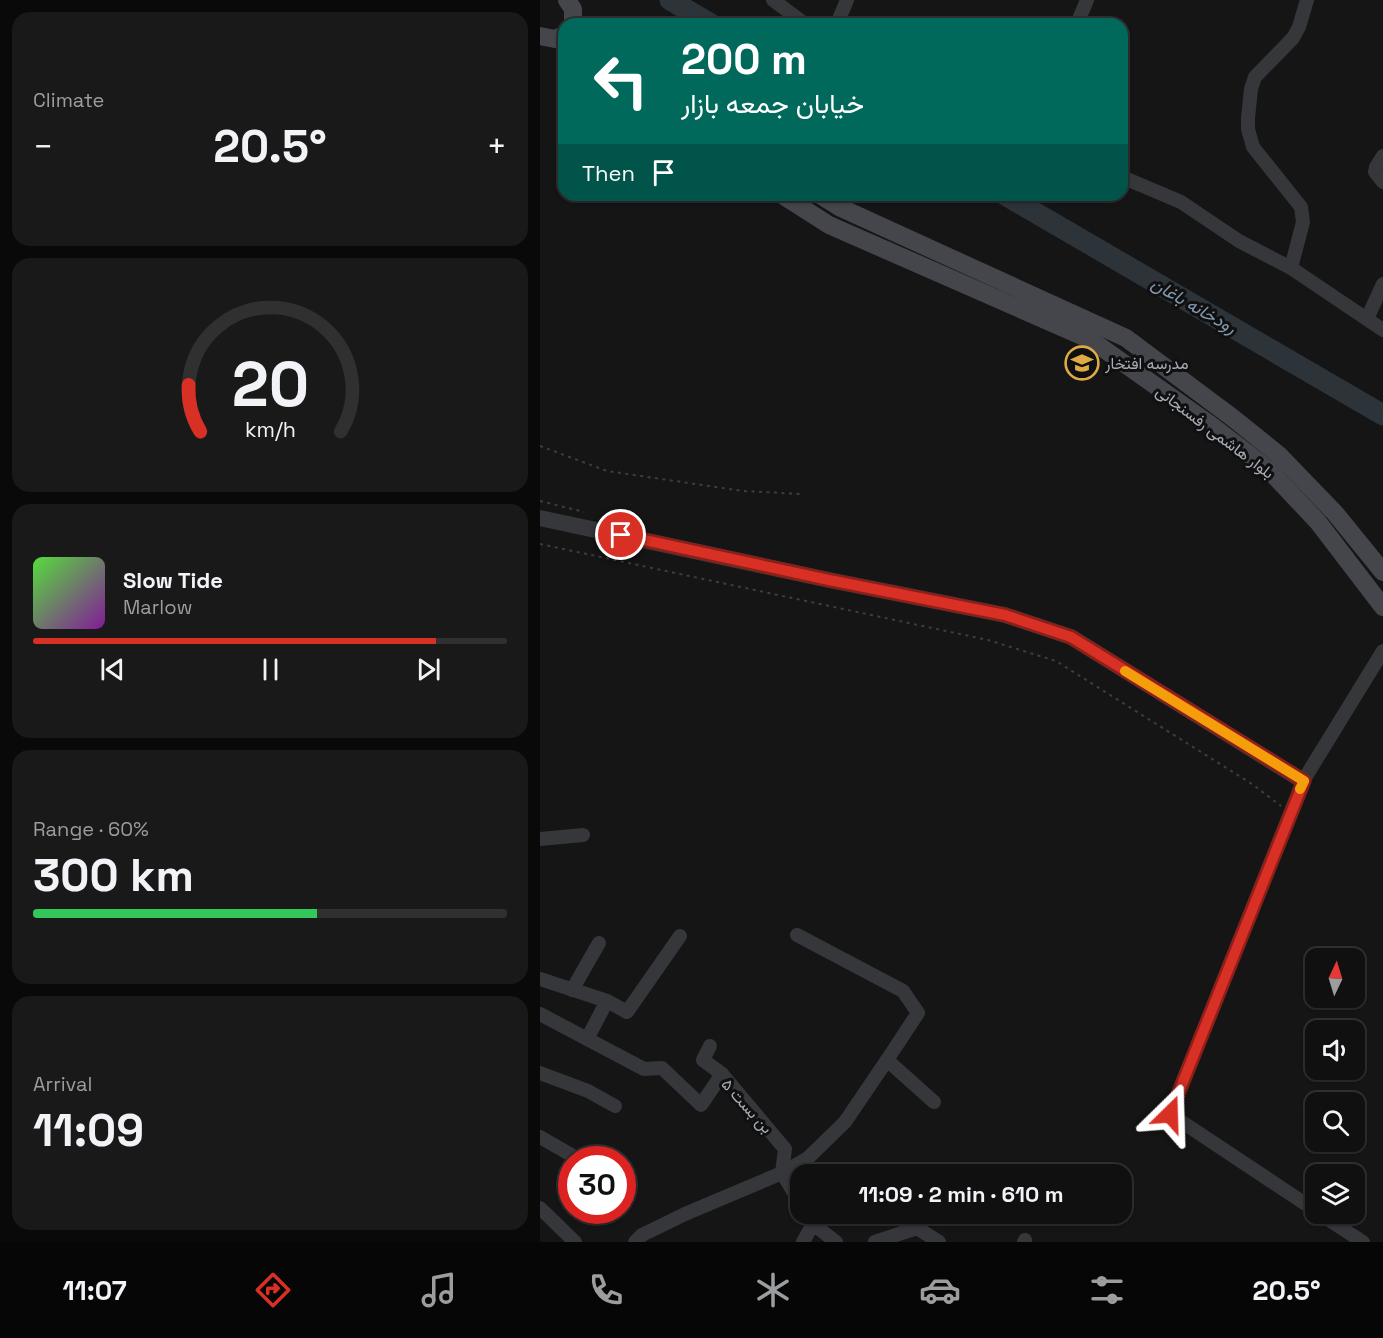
<!DOCTYPE html>
<meta charset="utf-8">
<style>
:root{--surface:#101010;--page:#191919;--text:#f1f3f6;--muted:#9c9d9f;--line:#303030;--accent:#d93025}
body{margin:0;font-family:"Space Grotesk",Vazirmatn,sans-serif;background:var(--page);color:var(--text);height:100vh;display:flex;flex-direction:column;font-size:22px;white-space:nowrap}
*{box-sizing:border-box;margin:0}
p{font-size:20px;color:var(--muted)}
.icon{flex:none;width:33px;height:33px;fill:none;stroke:currentColor;stroke-width:2;stroke-linecap:round;stroke-linejoin:round}
.map{position:relative;flex:1;overflow:hidden}
.details{display:flex;flex-direction:column;gap:12px;padding:12px;background:#090909;width:540px}
.details>*{flex:none}
.banner{position:absolute;left:18px;top:18px;width:570px;height:183px;border-radius:18px;box-shadow:0 2px 4px #0004,0 0 0 2px var(--line);background:#00695c;color:#fff;overflow:hidden}
.needle{width:39px;rotate:4deg}
.buttons{position:absolute;left:765px;top:948px;display:grid;gap:12px}
.buttons a{display:grid;place-items:center;width:60px;height:60px;border-radius:12px;background:var(--surface);box-shadow:0 2px 4px #0004,0 0 0 2px var(--line);font-size:30px}
.speed{position:absolute;left:18px;top:1146px;display:flex;gap:12px;font-size:30px;font-weight:700;text-align:center}
.speed>*{display:grid;place-content:center;width:78px;height:78px;border-radius:50%;background:var(--surface);box-shadow:0 2px 4px #0004,0 0 0 2px var(--line);line-height:1}
.speed .limit{border:9px solid #d22;background:#fff;color:#111}
.pin{position:absolute;display:grid;place-items:center;width:51px;height:51px;color:#fff;margin:-26px;border:3px solid #fff;border-radius:50%;box-shadow:0 2px 6px #0007}
.me{position:absolute;width:66px;margin:-33px;rotate:22deg;stroke-linejoin:round;filter:drop-shadow(0 0 4px #0008)}
.turn{display:flex;align-items:center;gap:21px;height:126px;padding:0 24px;font-size:27px}
.turn .icon{width:78px;height:78px;stroke-width:2.5}
.turn b{display:block;font-size:42px;line-height:51px}
.then{display:flex;align-items:center;height:57px;padding:0 24px;background:#0003;gap:12px;font-size:22px}
.big{font-size:45px;font-weight:800;line-height:1.1}
.details .widget{flex:1;display:flex;flex-direction:column;justify-content:center;gap:9px;min-width:0;padding:0 21px;border-radius:18px;background:var(--page)}
.details .dial{align-items:center;gap:0}
.dial svg{height:156px;overflow:visible;fill:none;stroke:var(--line);stroke-width:7;stroke-linecap:round;text-anchor:middle}
.dial text{fill:var(--text);stroke:none}
.song{display:flex;align-items:center;gap:18px}
.cover{width:72px;height:72px;border-radius:9px;background:linear-gradient(135deg,hsl(110 70% 55%),hsl(290 70% 35%))}
.played{height:6px;border-radius:3px;background:linear-gradient(90deg,var(--accent) 85%,var(--line) 85%)}
.keys{display:flex;justify-content:space-around;direction:ltr}
.heat{display:flex;justify-content:space-between;align-items:center;font-size:33px;direction:ltr}
.charge{height:9px;border-radius:4px;background:linear-gradient(90deg,#34c759 60%,var(--line) 0)}
.trip{position:absolute;left:250px;top:1164px;width:342px;height:60px;border-radius:18px;background:var(--surface);box-shadow:0 2px 4px #0004,0 0 0 2px var(--line);font-weight:800;line-height:60px;text-align:center}
.tabs{display:flex;height:96px;justify-content:space-around;align-items:center;background:#060606;color:var(--muted)}
.tabs .icon{width:42px;height:42px}
.tabs .active{color:var(--accent)}
.tabs b{font-size:27px;color:var(--text)}
main{display:flex;flex:1;min-height:0}
.map>svg:first-child{display:block}
.lines{fill:none;stroke-linecap:round;stroke-linejoin:round}
.river{stroke:#2c3339;stroke-width:21}
.path{stroke:#3c3e42;stroke-width:2;stroke-dasharray:3 4.5;stroke-linecap:butt}
.minor{stroke:#36373b;stroke-width:14}
.tertiary{stroke:#36373b;stroke-width:16}
.secondary{stroke:#44464b;stroke-width:18}
.route-casing{stroke:#8d1f18;stroke-width:15}
.route{stroke:#d93025;stroke-width:10}
.slow{stroke:#f59e0b;stroke-width:10}
.labels{text-anchor:middle;dominant-baseline:central;stroke-width:6;stroke-linejoin:round;paint-order:stroke}
.poi-label{font-size:16px;fill:#a8acb5;stroke:#101011;text-anchor:start}
.street-label{font-size:16px;fill:#a8acb5;stroke:#101011}
.water-label{font-size:18px;font-style:italic;fill:#8299ad;stroke:#101011}
</style>
<main>
<section class="details">
<div class="widget"><p>Climate</p>
<div class="heat"><a>−</a><b class="big">20.5°</b><a>+</a></div>
</div>
<div class="widget dial"><svg viewBox="0 0 100 80">
<path d="M14 69A42 42 0 1 1 86 69"/>
<path d="M14 69A42 42 0 0 1 8 45" stroke="#d93025"/>
<text x="50" y="56" font-size="32" font-weight="700">20</text>
<text x="50" y="72" font-size="11">km/h</text>
</svg></div>
<div class="widget">
<div class="song"><i class="cover"></i><div><b>Slow Tide</b><p>Marlow</p></div></div>
<div class="played"></div>
<div class="keys"><svg class="icon" aria-label="previous" viewBox="0 0 24 24"><path d="M18 5L8 12l10 7zM5 5v14"/></svg><svg class="icon" aria-label="pause" viewBox="0 0 24 24"><path d="M8 5v14M16 5v14"/></svg><svg class="icon" aria-label="next" viewBox="0 0 24 24"><path d="M6 5l10 7-10 7zM19 5v14"/></svg></div>
</div>
<div class="widget"><p>Range · 60%</p><b class="big">300 km</b><div class="charge"></div></div>
<div class="widget"><p>Arrival</p><b class="big">11:09</b></div>
</section>
<div class="map">
<svg width="843" height="1242" viewBox="0 0 843 1242">
<rect width="100%" height="100%" fill="#151516"/>
<g class="lines">
<g class="river">
<path d="M130 0 171 24"/>
<path d="M465 195 843 415"/>
</g>
<g class="path">
<path d="M0 446 67 471 203 491 261 494"/>
<path d="M0 501 44 512"/>
<path d="M0 544 448 640 516 661 712 784 741 806"/>
</g>
<g class="minor">
<path d="M233 0 265 24"/>
<path d="M767 0 759 27 753 38 715 77 711 89 708 118V129L713 147 761 207 763 222 751 268 843 330"/>
<path d="M297 24 307 0"/>
<path d="M537 24 547 0"/>
<path d="M843 156 836 167 835 172 843 182"/>
<path d="M582 177 641 202 699 241 751 268"/>
<path d="M827 319 843 284"/>
<path d="M0 839 43 835"/>
<path d="M257 935 363 991 378 1013 347 1060"/>
<path d="M0 979 67 1001"/>
<path d="M32 990 59 943"/>
<path d="M0 1014 104 1069 122 1068 161 1105 182 1074 245 1149 242 1173 261 1204"/>
<path d="M47 1039 67 1001 87 1012 140 936"/>
<path d="M170 1046 163 1060 182 1074"/>
<path d="M0 1073 48 1091 75 1106"/>
<path d="M0 1137 40 1160"/>
<path d="M0 1208 35 1242"/>
<path d="M776 1211 630 1114 763 781 843 651"/>
<path d="M267 1214 273 1224 296 1242"/>
<path d="M780 1214 823 1242"/>
<path d="M95 1242 102 1235 145 1214 242 1173 268 1158 305 1122 347 1060 394 1102"/>
<path d="M263 1242 273 1224"/>
<path d="M335 1242 377 1228 399 1242"/>
<path d="M484 1242 485 1240"/>
</g>
<path class="tertiary" d="M0 518 289 580 465 615 531 637 763 781"/>
<g class="secondary">
<path d="M27 0 33 9V24"/>
<path d="M0 36 15 39 24 35"/>
<path d="M242 195 289 225 551 340 668 423 728 469 778 522 843 607"/>
<path d="M280 195 299 207 586 338 693 418 739 455 795 513 843 572"/>
</g>
</g>
<g class="lines">
<defs>
<path id="route" d="M81 535 289 580 465 615 531 637 764 781 630 1114"/>
</defs>
<use href="#route" class="route-casing"/>
<use href="#route" class="route"/>
<path class="slow" d="M585 671 764 781 760 789"/>
</g>
<defs>
<symbol id="school-ring" viewBox="-11 -11 22 22"><circle r="9.5" fill="#101011" stroke="#dfaa44" stroke-width="1.5"/><path d="M0-5L7-2L0 1L-7-2ZM-4 1L0 2.5L4 1V4Q0 6-4 4Z" fill="#dfaa44"/></symbol>
</defs>
<g fill-rule="evenodd">
<use href="#school-ring" x="523" y="344" width="38" height="38"/>
</g>
<g class="labels">
<g class="poi-label">
<text x="565" y="363">مدرسه افتخار</text>
</g>
<g class="street-label">
<text transform="translate(675 432) rotate(37)">بلوار هاشمی رفسنجانی</text>
<text transform="translate(207 1106) rotate(48)">بن بست ۵</text>
</g>
<g class="water-label">
<text transform="translate(654 305) rotate(30)">رودخانه باغان</text>
</g>
</g>
</svg>
<div class="buttons">
<a><svg class="needle" viewBox="-14 -14 28 28"><path d="M0-13l5 13h-10z" fill="#e53935"/><path d="M0 13l5-13h-10z" fill="#9c9d9f"/></svg></a>
<a><svg class="icon" aria-label="sound" viewBox="0 0 24 24"><path d="M4 9h4l5-4v14l-5-4H4zM17 9q2 3 0 6"/></svg></a>
<a><svg class="icon" aria-label="search" viewBox="0 0 24 24"><circle cx="10" cy="10" r="6"/><path d="M15 15l6 6"/></svg></a>
<a><svg class="icon" aria-label="layers" viewBox="0 0 24 24"><path d="M12 4l9 5-9 5-9-5zM3 14l9 5 9-5"/></svg></a>
</div>
<div class="speed"><div class="limit">30</div></div>
<div class="pin" style="left:81px;top:535px;background:#d93025"><svg class="icon" aria-label="arrive" viewBox="0 0 24 24"><path d="M6 21V4h12l-3 4 3 4H6"/></svg></div>
<svg class="me" style="left:630px;top:1114px" viewBox="-20 -20 40 40"><path d="M0-17L14 15 0 8-14 15z" fill="#d93025" stroke="#fff" stroke-width="4"/></svg>
<div class="trip">11:09 · 2 min · 610 m</div>
<div class="banner">
<div class="turn"><svg class="icon" aria-label="left" viewBox="0 0 24 24"><path d="M17 20v-9H6M10 6l-5 5 5 5"/></svg><div><b>200 m</b>خیابان جمعه بازار</div></div>
<div class="then">Then<svg class="icon" aria-label="arrive" viewBox="0 0 24 24"><path d="M6 21V4h12l-3 4 3 4H6"/></svg></div>
</div>
</div>
</main>
<nav class="tabs">
<b>11:07</b>
<svg class="icon active" aria-label="directions" viewBox="0 0 24 24"><path d="M12 3l9 9-9 9-9-9zM9 14v-3h6M13 9l2 2-2 2"/></svg>
<svg class="icon" aria-label="music" viewBox="0 0 24 24"><path d="M9 18V5l10-2v13"/><circle cx="6" cy="18" r="3"/><circle cx="16" cy="16" r="3"/></svg>
<svg class="icon" aria-label="phone" viewBox="0 0 24 24"><path d="M5 4h4l2 5-3 2q2 4 5 5l2-3 5 2v4C11 20 4 13 5 4z"/></svg>
<svg class="icon" aria-label="climate" viewBox="0 0 24 24"><path d="M12 3v18M4 7l16 10M4 17L20 7"/></svg>
<svg class="icon" aria-label="car" viewBox="0 0 24 24"><path d="M5 17H2v-5l4-1 3-4h7l3 4 3 1v5h-3M9 17h6M6 11h13"/><circle cx="7" cy="17" r="2"/><circle cx="17" cy="17" r="2"/></svg>
<svg class="icon" aria-label="filters" viewBox="0 0 24 24"><path d="M4 7h16M4 17h16"/><circle cx="9" cy="7" r="2"/><circle cx="15" cy="17" r="2"/></svg>
<b>20.5°</b>
</nav>
